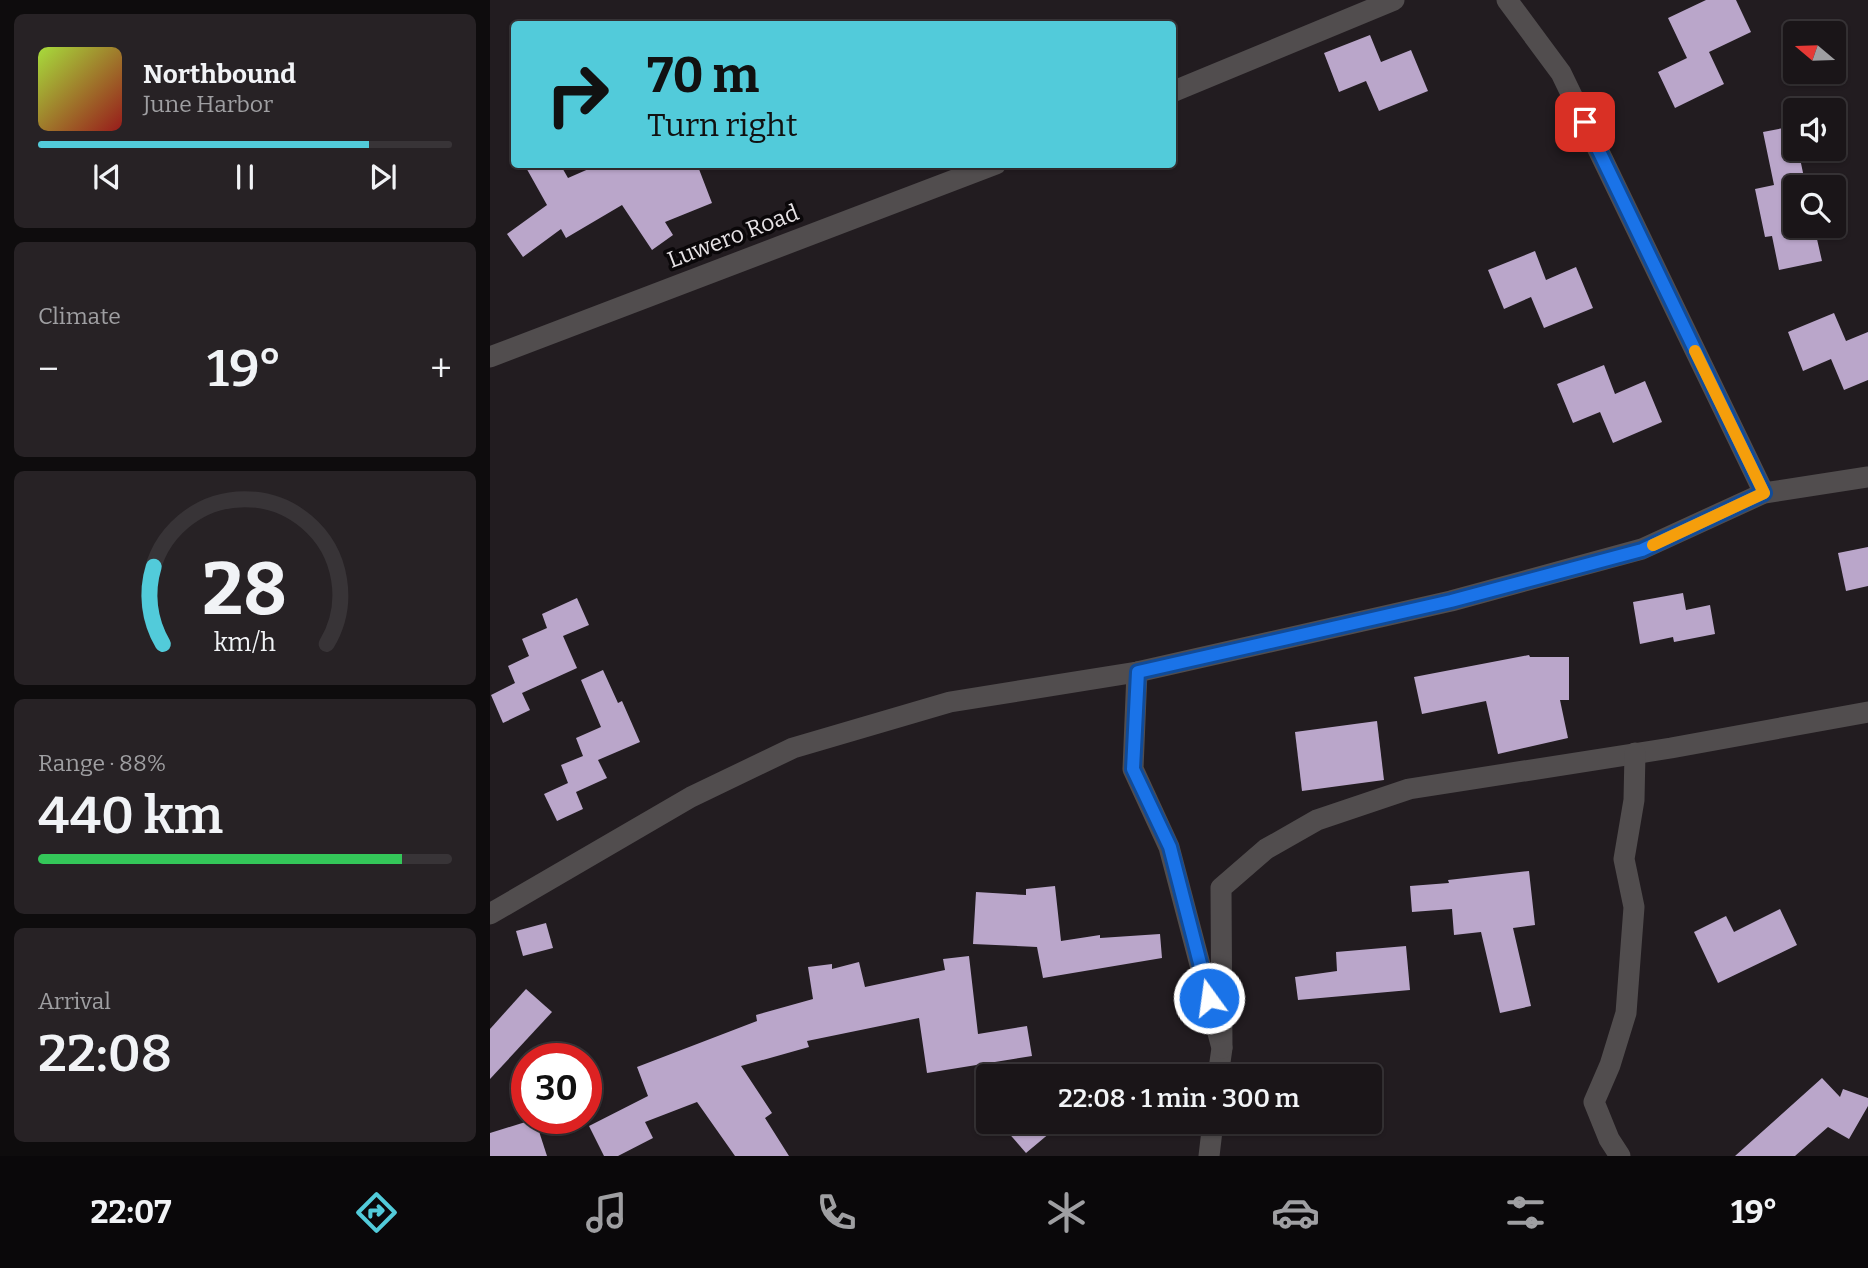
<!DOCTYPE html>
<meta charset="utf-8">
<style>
:root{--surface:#1a1518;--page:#272225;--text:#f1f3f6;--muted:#9f9fa2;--line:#383437;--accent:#52cbda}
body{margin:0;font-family:Bitter,serif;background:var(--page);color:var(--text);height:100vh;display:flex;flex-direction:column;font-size:26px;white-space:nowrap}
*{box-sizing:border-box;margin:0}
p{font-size:23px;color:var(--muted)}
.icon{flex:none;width:38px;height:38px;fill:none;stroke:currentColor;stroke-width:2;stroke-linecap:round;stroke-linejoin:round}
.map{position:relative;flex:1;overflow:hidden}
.drawer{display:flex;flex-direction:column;gap:14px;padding:14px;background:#0e0c0d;width:490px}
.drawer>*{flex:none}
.hud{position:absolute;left:21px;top:21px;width:665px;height:147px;border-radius:7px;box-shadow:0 2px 5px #0004,0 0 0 2px var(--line);background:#52cbda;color:#111;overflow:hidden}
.needle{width:46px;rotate:289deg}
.buttons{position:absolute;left:1293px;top:21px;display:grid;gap:14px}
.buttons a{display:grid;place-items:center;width:63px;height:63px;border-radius:7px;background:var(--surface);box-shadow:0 2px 5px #0004,0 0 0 2px var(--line);font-size:35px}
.speed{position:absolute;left:21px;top:1043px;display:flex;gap:14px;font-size:35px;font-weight:700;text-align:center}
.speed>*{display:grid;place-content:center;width:91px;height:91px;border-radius:50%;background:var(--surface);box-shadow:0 2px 5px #0004,0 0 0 2px var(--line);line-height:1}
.speed .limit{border:10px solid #d22;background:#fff;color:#111}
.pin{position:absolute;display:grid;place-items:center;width:60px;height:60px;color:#fff;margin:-30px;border-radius:14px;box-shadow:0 4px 10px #0006}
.me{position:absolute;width:77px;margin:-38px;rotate:346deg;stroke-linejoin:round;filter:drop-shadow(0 0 5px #0008)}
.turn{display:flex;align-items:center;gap:24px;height:147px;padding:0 21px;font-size:32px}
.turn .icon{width:91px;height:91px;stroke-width:2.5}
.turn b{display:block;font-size:49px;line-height:60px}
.big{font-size:52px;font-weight:600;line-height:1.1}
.drawer .widget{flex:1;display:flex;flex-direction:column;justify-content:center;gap:10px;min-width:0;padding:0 24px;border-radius:10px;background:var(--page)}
.drawer .dial{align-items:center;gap:0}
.dial svg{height:182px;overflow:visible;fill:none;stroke:var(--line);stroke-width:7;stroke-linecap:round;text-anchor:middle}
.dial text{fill:var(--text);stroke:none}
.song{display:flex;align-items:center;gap:21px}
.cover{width:84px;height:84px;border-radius:10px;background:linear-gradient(135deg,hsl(80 70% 55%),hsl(0 70% 35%))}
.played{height:7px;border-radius:4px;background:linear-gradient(90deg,var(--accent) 80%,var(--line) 80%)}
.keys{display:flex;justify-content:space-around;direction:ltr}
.heat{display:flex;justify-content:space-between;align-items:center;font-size:38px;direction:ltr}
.charge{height:10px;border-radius:5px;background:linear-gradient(90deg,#34c759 88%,var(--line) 0)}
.trip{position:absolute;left:486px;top:1064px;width:406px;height:70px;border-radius:7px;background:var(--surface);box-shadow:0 2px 5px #0004,0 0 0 2px var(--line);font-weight:600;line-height:70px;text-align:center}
.menu{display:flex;height:112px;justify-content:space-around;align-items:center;background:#0a080a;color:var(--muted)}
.menu .icon{width:49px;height:49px}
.menu .on{color:var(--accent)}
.menu b{font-size:32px;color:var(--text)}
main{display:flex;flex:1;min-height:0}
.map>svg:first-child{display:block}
.building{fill:#baa6ca}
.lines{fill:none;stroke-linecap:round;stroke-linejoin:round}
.minor{stroke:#514d4e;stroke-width:21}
.route-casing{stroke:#114b97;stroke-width:18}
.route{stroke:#1a73e8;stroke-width:12}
.slow{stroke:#f59e0b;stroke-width:12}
.labels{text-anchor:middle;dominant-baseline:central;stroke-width:7;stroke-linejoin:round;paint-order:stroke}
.street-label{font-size:23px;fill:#e6e2e5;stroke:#0a0709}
</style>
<main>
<section class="drawer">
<div class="widget">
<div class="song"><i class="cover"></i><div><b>Northbound</b><p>June Harbor</p></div></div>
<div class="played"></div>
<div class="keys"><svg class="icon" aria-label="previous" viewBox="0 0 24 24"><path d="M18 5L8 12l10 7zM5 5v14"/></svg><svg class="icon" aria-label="pause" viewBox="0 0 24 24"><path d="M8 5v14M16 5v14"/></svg><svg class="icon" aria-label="next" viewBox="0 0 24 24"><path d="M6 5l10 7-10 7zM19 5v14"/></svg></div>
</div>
<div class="widget"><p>Climate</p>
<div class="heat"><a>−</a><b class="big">19°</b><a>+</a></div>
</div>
<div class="widget dial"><svg viewBox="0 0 100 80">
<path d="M14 69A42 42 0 1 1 86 69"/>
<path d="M14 69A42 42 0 0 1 10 35" stroke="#52cbda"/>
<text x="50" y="56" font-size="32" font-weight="700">28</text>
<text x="50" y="72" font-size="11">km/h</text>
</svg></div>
<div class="widget"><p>Range · 88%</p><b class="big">440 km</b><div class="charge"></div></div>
<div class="widget"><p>Arrival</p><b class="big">22:08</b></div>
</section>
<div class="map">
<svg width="1378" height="1156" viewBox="0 0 1378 1156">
<rect width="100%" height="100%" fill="#221c20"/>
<g class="building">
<path d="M1216 0H1246L1261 32 1219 52 1234 84 1185 108 1168 72 1197 58 1178 18Z"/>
<path d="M880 35 891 62 921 50 938 91 889 111 876 81 849 92 834 53Z"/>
<path d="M1304 126 1306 149H1308L1316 187H1306V226H1324L1332 261 1289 270 1282 236 1275 237 1265 189 1284 185 1273 132Z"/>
<path d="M34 164H70L78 178 110 164H207L222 203 175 222 183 235 162 250 132 205 76 238 71 229 33 257 17 234 57 205Z"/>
<path d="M1045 251 1056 280 1086 267 1103 308 1054 328 1041 297 1014 309 998 270Z"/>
<path d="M1344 313 1356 341 1378 332V380L1354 390 1341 359 1313 371 1298 332Z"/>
<path d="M1114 365 1125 394 1155 381 1172 422 1123 443 1110 412 1083 423 1067 384Z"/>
<path d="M1378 547V586L1356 591 1348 553Z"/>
<path d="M1193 593 1196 610 1220 605 1225 634 1184 642 1183 637 1150 644 1143 602Z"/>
<path d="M87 598 99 625 73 636 87 668 32 693 40 710 13 723 1 695 25 683 18 666 39 656 32 639 57 628 52 614Z"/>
<path d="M1039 655 1040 657H1079V700H1070L1078 738 1008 754 996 701 932 714 924 677Z"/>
<path d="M113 670 128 703 132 701 150 742 108 760 117 778 86 792 93 809 67 821 54 794 78 783 71 765 93 756 86 738 111 727 91 680Z"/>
<path d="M887 721 894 780 812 791 805 732Z"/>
<path d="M1039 871 1045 925 1023 928 1041 1006 1010 1013 991 932 964 935 962 909 922 912 920 886 959 883 958 880Z"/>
<path d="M565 886 571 941 610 935V938L670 934 672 958 553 978 547 947 483 944 486 892 536 895V889Z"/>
<path d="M1290 909 1307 945 1228 983 1204 932 1236 916 1244 932Z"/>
<path d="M56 923 63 948 33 956 26 931Z"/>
<path d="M916 946 920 990 808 1000 805 977 847 971 846 952Z"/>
<path d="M479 956 488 1034 537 1026 542 1056 437 1073 429 1018 317 1041 319 1047 251 1066 282 1113 275 1118 299 1156H245L207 1102 155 1122 163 1138 128 1156H114L99 1126 158 1096 147 1067 267 1021 266 1015 323 999 318 967 342 964V969L369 962 375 987 455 970 453 959Z"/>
<path d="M36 989 62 1012 0 1079V1029Z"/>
<path d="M1332 1078 1350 1097 1353 1089 1378 1098V1106L1359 1139 1338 1127 1305 1156H1245Z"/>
<path d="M45 1119 57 1156H0V1133Z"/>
<path d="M509 1122H573L536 1153Z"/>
</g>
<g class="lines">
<g class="minor">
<path d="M1017 0 1071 73 1274 493"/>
<path d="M682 92 904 0"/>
<path d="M0 357 506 164"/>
<path d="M647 672 643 769 679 847 732 1048 728 1076"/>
<path d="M0 914 201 797 303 748 460 702 647 672 961 601 1152 549 1274 493 1378 477"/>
<path d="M732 1048 731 888 776 849 827 820 919 789 1181 748 1378 712"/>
<path d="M719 1156 723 1122"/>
<path d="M1130 1156 1119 1139 1104 1102 1120 1065 1136 1013 1144 907 1134 859 1144 800 1145 753"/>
</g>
</g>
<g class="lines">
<defs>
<path id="route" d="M719 998 680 847 643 769 648 672 961 601 1152 550 1274 493 1095 122"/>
</defs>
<use href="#route" class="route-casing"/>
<use href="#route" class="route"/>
<path class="slow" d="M1163 545 1274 493 1205 351"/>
</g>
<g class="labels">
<g class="street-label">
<text transform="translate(243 236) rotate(-21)">Luwero Road</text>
</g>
</g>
</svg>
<div class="buttons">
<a><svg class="needle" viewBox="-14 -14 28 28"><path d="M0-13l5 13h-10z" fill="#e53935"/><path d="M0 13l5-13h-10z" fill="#9f9fa2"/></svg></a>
<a><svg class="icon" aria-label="sound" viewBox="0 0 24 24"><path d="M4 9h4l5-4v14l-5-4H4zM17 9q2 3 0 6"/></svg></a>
<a><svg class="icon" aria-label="search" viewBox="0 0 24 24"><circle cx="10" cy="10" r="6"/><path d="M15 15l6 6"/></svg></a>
</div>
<div class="speed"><div class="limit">30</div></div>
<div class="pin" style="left:1095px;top:122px;background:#d93025"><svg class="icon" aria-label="arrive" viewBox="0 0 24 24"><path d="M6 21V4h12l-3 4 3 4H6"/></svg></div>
<svg class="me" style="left:719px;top:998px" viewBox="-20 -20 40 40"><circle r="17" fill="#1a73e8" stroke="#fff" stroke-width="3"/><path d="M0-11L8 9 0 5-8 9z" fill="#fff"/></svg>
<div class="trip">22:08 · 1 min · 300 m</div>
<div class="hud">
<div class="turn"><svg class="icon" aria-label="right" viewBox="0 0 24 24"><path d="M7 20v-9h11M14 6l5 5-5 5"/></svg><div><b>70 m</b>Turn right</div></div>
</div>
</div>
</main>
<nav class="menu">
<b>22:07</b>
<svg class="icon on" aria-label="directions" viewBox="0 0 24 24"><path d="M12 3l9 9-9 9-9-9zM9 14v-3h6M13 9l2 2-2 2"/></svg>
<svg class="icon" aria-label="music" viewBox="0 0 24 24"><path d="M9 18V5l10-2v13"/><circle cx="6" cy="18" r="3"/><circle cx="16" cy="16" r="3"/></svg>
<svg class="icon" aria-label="phone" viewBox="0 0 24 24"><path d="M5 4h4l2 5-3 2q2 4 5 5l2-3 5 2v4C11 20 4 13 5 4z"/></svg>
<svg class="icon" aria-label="climate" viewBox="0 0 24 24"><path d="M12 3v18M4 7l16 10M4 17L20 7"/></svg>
<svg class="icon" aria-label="car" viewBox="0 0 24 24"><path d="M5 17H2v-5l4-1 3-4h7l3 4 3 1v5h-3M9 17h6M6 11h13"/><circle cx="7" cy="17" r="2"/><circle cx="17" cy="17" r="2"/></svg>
<svg class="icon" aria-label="filters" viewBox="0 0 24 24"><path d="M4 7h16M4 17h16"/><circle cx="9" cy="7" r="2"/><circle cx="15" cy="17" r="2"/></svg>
<b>19°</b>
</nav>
